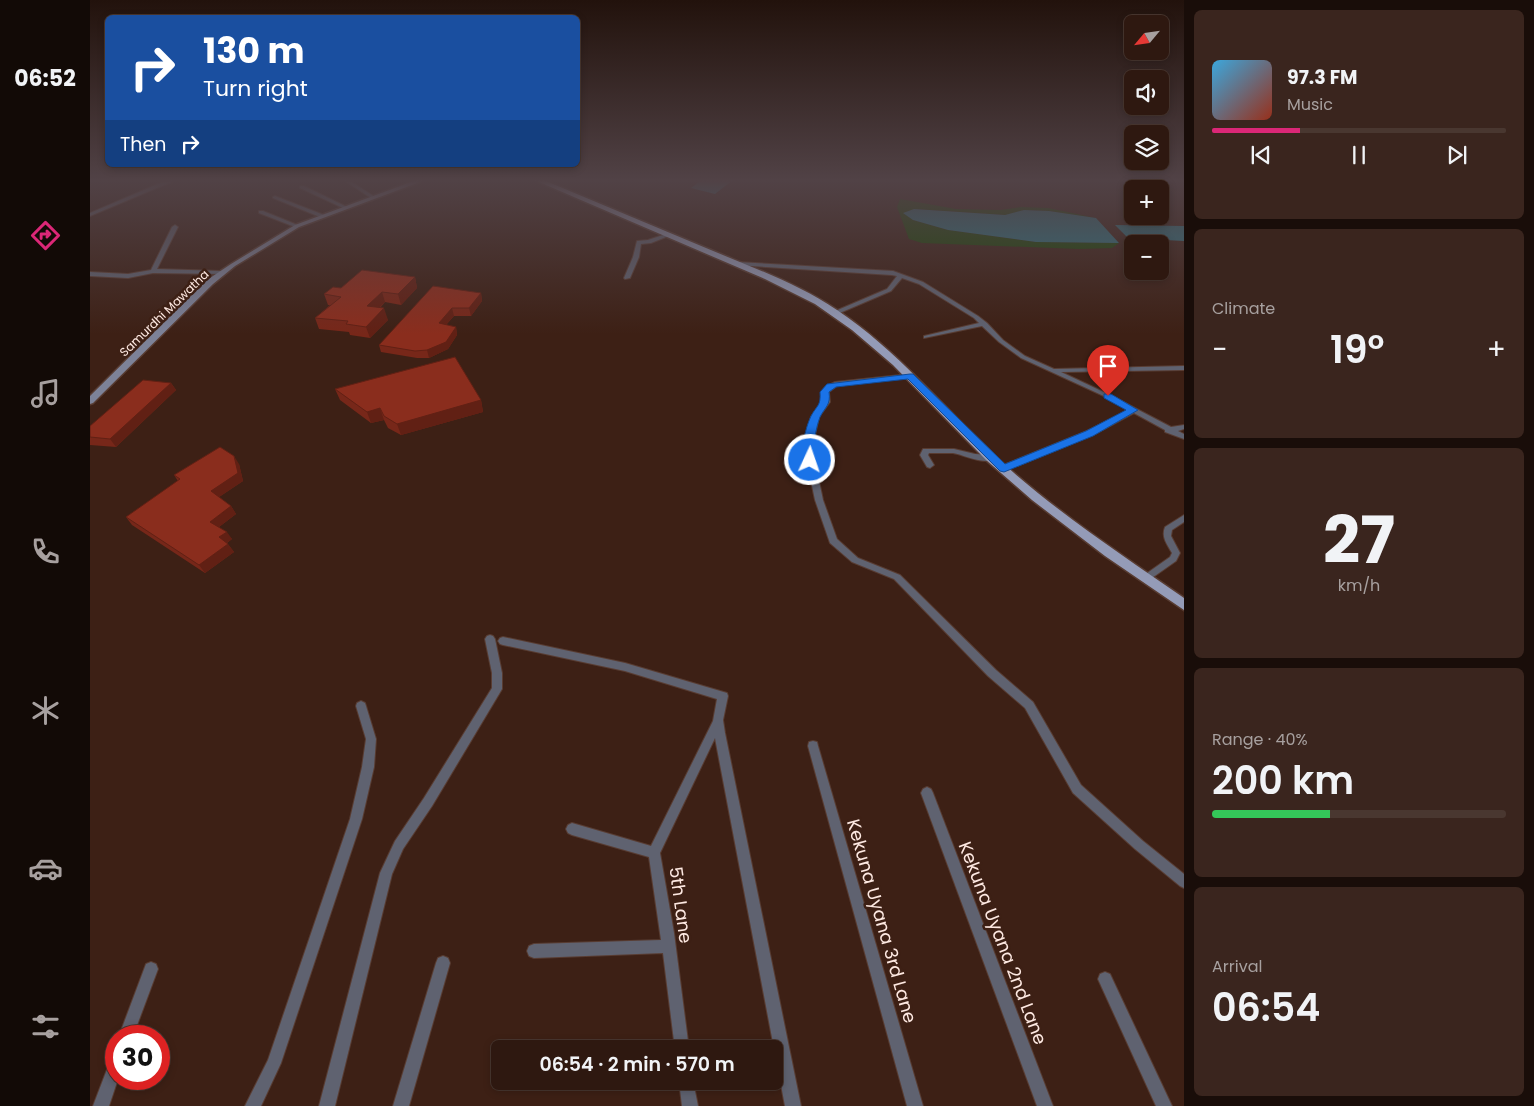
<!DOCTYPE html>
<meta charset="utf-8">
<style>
:root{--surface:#2e1810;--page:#3a251e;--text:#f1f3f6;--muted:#a7a09f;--line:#493730;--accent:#db2777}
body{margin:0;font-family:Poppins,sans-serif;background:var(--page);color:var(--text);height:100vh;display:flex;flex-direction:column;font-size:19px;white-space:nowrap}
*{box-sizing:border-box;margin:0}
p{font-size:16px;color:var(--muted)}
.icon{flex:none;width:28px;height:28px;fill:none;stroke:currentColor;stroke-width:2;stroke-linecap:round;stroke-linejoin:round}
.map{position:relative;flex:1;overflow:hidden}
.drawer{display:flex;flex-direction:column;gap:10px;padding:10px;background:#190d09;width:350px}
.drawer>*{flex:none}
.top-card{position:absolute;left:15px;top:15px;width:475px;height:152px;border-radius:8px;box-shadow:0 2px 8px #0003,0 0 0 1px var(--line);background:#1a4fa0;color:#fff;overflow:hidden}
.needle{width:32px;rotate:241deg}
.tools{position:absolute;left:1034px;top:15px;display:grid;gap:10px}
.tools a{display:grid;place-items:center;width:45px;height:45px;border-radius:8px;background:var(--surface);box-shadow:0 2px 8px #0003,0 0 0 1px var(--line);font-size:25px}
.speed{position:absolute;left:15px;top:1025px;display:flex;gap:10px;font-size:25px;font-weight:700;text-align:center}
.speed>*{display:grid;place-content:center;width:65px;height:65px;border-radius:50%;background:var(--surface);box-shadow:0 2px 8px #0003,0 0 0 1px var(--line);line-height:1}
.speed .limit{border:8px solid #d22;background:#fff;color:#111}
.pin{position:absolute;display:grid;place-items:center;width:42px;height:42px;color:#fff;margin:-51px -21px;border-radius:50% 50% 50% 0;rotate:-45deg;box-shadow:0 0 5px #0007}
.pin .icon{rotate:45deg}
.me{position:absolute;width:55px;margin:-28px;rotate:3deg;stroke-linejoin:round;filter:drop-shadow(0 0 4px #0008)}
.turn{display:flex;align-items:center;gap:18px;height:105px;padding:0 15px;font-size:22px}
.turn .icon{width:65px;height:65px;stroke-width:2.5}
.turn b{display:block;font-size:35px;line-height:42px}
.then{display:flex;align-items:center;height:48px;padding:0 15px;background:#0003;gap:10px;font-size:19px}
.big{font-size:38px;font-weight:600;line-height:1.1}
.drawer .tile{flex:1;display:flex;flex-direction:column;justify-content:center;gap:8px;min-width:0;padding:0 18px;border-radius:8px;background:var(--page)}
.drawer .dial{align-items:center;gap:0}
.dial b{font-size:65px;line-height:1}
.song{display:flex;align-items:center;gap:15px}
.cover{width:60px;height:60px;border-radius:8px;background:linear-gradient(135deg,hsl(200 70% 55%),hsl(10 70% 35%))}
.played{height:5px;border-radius:2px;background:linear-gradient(90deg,var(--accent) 30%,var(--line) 30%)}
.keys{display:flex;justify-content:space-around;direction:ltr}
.heat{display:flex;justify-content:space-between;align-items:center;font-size:28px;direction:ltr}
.charge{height:8px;border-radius:4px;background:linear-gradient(90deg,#34c759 40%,var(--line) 0)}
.trip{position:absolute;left:401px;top:1040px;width:292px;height:50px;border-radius:8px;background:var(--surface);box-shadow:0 2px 8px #0003,0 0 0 1px var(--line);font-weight:600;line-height:50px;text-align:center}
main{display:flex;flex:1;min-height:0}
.dock{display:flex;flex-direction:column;width:90px;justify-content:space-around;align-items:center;background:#120a06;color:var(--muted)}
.dock .icon{width:35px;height:35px}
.dock .active{color:var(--accent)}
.dock b{font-size:22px;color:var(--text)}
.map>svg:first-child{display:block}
.green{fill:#194706}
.water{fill:#2c7988}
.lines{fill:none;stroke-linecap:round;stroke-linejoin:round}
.street-casing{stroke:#583c32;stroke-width:2}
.secondary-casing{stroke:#583c32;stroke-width:3}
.primary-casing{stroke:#583c32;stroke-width:3}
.street{fill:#5f6270;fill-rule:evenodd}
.secondary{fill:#7d8298;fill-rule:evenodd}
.primary{fill:#949bb7;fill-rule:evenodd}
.wall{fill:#772719}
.shaded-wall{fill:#612014}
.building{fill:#8a2d1d;stroke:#612014}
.route{fill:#1a73e8;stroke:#114b97}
.labels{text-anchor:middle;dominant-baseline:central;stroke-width:5;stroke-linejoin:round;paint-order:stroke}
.far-street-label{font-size:12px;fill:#fee9e2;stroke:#3d2015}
.near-street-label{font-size:18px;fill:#fee9e2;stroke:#3d2015}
</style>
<main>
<nav class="dock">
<b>06:52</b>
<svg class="icon active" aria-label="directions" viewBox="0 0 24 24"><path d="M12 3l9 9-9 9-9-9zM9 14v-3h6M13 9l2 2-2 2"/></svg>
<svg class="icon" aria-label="music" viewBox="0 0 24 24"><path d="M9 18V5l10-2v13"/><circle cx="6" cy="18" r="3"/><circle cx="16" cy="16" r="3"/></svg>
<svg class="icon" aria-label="phone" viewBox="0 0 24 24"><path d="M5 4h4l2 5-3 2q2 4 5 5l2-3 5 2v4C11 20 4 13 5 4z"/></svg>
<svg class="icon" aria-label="climate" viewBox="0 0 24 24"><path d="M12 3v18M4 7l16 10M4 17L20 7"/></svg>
<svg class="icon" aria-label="car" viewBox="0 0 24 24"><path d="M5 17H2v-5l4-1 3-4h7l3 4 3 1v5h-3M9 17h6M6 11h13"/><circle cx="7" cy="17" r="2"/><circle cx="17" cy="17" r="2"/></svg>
<svg class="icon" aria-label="filters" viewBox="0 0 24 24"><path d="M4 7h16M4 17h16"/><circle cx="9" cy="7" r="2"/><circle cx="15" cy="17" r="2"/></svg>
</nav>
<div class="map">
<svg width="1094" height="1106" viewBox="0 0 1094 1106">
<rect width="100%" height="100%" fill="#3d2015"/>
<path class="green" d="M810 199 866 209 910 210 931 207 958 208 1006 218 959 211 934 210 916 215 825 209 814 213 823 220 858 230 946 242 1029 243 1022 248 989 249 832 243 819 239 807 207Z"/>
<g class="water">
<path d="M613 179H644L625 194 601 188Z"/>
<path d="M824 209 915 215 934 210 959 211 1006 218 1029 243 946 242 858 230 823 220 813 213Z"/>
<path d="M1025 225 1094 226V241L1038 238Z"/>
</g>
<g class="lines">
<defs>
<g id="street">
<path d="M84 179H91L74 185 0 216V213L70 183Z"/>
<path d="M252 179H257L285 197 281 198Z"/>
<path d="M210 186H214L257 207 253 208 210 188Z"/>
<path d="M185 196 234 215V216L230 217 183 198V197Z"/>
<path d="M169 211H173L210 226 205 227 169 213Z"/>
<path d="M85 225 88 227 67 269 131 271 134 273 133 274 63 273 38 278 0 276V272L38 274 61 270 82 227Z"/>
<path d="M576 234 581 235 561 243 551 244 549 257 540 278 535 279 534 278 543 257 547 241 558 240Z"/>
<path d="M647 262 803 271 833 282 888 316 897 323 913 340 935 356 964 369 1094 366V370L971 372 1020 395 1081 427 1094 425V429L1088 431 1094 434V439L1075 432V430L1044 413 1003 435 917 470H911L910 468 911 466 997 431 1039 410 1016 397 931 358 909 342 892 326 834 338V336L889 323 884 318 829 284 812 278 801 291 745 315 742 313 743 312 797 289 807 276 802 275 645 265V263Z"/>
<path d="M820 374 822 375V377L747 386 739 392 740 402 729 417 722 448 733 500 747 539 768 558 810 575 906 670 943 702 991 785 1053 841 1094 874V888L1090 886 1045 849 983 793 935 708 898 676 804 579 762 562 740 543 725 500 714 448 721 417 732 402V392L739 385 745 382Z"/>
<path d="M833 449H864L885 454 901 455 905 458C894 466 875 455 863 453 855 453 846 453 839 453L838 455 844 465 840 468 837 467 830 455Z"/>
<path d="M1094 515V522L1082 530 1081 536 1090 553 1086 561 1059 580H1053L1051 578 1053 576 1080 557 1082 553C1077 544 1071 537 1075 527Z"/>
<path d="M400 635 403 636 405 639 412 673V689L342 806 313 849 302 874 245 1106H229L290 873 305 841 334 798 402 688V673L395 639 397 636Z"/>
<path d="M413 637 535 663 637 693 638 696 633 720 635 733 711 1106H695L625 738 570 853 584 933 599 1049H585L573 953 444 958 439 956 437 951 439 946 444 944 571 940 559 857 482 835 478 833 476 829 478 825 482 823 561 846 623 721 627 699 535 671 413 645 410 644 408 641 410 638Z"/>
<path d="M271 701 275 703 276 706 286 739 284 767 272 819 191 1063 171 1106H155L178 1060 260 819 272 767 276 739 266 706 267 703Z"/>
<path d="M723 741 727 742 728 746 833 1106H817L718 746 719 742Z"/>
<path d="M837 787 841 789 843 793 963 1106H947L831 793 833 789Z"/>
<path d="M353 956 358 958 360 963 319 1106H303L346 963 348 958Z"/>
<path d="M61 962 66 964 68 969 43 1036H29L56 964Z"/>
<path d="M1015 972 1020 974 1082 1106H1066L1008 979 1010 974Z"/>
<path d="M26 1057V1079H28L19 1106H3L21 1059Z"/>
<path d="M589 1081H603L608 1106H592Z"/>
</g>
<path id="secondary" d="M329 179H338L209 227 145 266 123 284 3 403 0 404V396L117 280 141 264 205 225Z"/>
<path id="primary" d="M442 179H451C506 202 561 225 616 248 661 267 707 283 747 310 807 350 852 406 904 455 962 509 1029 553 1094 598V610L1015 556 942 500 896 460 803 365 762 330 725 304 675 279Z"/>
</defs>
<use href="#street" class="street-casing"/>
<use href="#secondary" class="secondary-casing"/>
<use href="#primary" class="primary-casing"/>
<use href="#street" class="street"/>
<use href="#secondary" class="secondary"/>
<use href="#primary" class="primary"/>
</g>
<g class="wall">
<path d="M325 277 327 288 311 305 295 302 290 308 298 320 280 338 260 335 259 332 229 329 225 318 240 305H238L234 294 251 288Z"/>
<path d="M391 293 392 301 381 316H364L356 325 366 327 367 335 358 349 339 358H327L291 352 289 345Z"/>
<path d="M81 383 86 390 26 447 0 445V426Z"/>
<path d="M245 389 391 400 393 412 311 435 298 428 294 420 281 423 250 400Z"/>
<path d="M149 464 153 481 129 497 141 506 146 514 129 527 142 539 137 543 144 552 115 573 42 525 36 517 88 481 84 475Z"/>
</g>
<g class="shaded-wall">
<path d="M325 277 327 288 311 305 308 294Z"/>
<path d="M292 292 295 302 280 317 277 306Z"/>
<path d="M391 293 392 301 381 316 379 308Z"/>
<path d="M294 308 298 320 280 338 276 327Z"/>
<path d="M362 308 364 316 351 330 349 323Z"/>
<path d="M366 327 367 335 358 349 339 358 337 350Z"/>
<path d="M81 383 86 390 26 447 20 439Z"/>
<path d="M391 400 393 412 311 435 307 424Z"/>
<path d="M290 408 294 420 281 423 277 412Z"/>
<path d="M144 456 149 464 153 481 126 499 121 491Z"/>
<path d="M141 506 146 514 125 530 120 522Z"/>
<path d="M137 532 142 539 134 545 129 537Z"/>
<path d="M138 544 144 552 115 573 109 565Z"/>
</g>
<g class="building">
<path d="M272 270 325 277 308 294 292 292 277 306 294 308 276 327 256 324 258 321 225 318 251 297 234 294 243 287 251 288Z"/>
<path d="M343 286 391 293 379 308H362L349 323 366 327 356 342 337 350 325 351 289 345Z"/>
<path d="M365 357 391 400 307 424 294 416 290 408 277 412 245 389Z"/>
<path d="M53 380 81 383 20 439 0 437V426Z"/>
<path d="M130 447 144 456 148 473 121 491 141 506 120 522 137 532 129 537 138 544 109 565 36 517 90 479 84 475Z"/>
</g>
<linearGradient id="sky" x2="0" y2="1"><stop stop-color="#22120c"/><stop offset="0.54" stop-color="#514246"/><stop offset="1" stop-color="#514246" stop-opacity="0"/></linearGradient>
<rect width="1094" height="334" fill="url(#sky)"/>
<path class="route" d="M820 374H823L915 464 996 431 1036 410 1014 398V394H1021L1048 410 1003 436 914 472 910 471 818 379 746 387 739 392C741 405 735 407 730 417 725 430 723 447 725 460L720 463 716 462C710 450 715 429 721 416 727 405 731 406 730 392L737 384Z"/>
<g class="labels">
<g class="far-street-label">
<text transform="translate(74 313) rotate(-44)">Samurdhi Mawatha</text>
</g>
<g class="near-street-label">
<text transform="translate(591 905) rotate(82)">5th Lane</text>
<text transform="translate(792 921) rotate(74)">Kekuna Uyana 3rd Lane</text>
<text transform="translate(913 943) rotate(69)">Kekuna Uyana 2nd Lane</text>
</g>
</g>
</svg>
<div class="tools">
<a><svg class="needle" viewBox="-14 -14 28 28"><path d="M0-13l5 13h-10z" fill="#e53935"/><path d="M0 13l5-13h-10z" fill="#a7a09f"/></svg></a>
<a><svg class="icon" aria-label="sound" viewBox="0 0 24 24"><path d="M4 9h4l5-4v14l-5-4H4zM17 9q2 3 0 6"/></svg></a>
<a><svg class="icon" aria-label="layers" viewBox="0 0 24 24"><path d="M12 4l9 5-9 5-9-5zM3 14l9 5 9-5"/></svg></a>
<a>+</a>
<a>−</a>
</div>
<div class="speed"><div class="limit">30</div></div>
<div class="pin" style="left:1018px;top:396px;background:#d93025"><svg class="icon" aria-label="arrive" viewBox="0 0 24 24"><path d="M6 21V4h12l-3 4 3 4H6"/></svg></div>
<svg class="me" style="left:720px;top:460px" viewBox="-20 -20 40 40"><circle r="17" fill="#1a73e8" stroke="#fff" stroke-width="3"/><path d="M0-11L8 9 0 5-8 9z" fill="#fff"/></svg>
<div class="trip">06:54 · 2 min · 570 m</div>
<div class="top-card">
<div class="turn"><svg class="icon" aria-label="right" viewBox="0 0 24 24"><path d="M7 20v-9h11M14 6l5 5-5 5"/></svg><div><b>130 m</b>Turn right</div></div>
<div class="then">Then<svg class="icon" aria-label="right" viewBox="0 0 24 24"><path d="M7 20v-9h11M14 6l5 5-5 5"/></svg></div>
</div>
</div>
<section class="drawer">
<div class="tile">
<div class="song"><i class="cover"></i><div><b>97.3 FM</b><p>Music</p></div></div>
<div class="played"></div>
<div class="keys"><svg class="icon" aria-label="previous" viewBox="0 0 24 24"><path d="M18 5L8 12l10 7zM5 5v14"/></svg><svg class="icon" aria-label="pause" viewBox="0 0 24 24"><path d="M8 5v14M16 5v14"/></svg><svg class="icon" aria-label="next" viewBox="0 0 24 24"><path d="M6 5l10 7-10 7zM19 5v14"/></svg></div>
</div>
<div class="tile"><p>Climate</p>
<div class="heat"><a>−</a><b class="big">19°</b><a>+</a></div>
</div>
<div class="tile dial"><b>27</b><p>km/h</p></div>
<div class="tile"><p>Range · 40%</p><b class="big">200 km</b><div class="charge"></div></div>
<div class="tile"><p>Arrival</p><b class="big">06:54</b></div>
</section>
</main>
